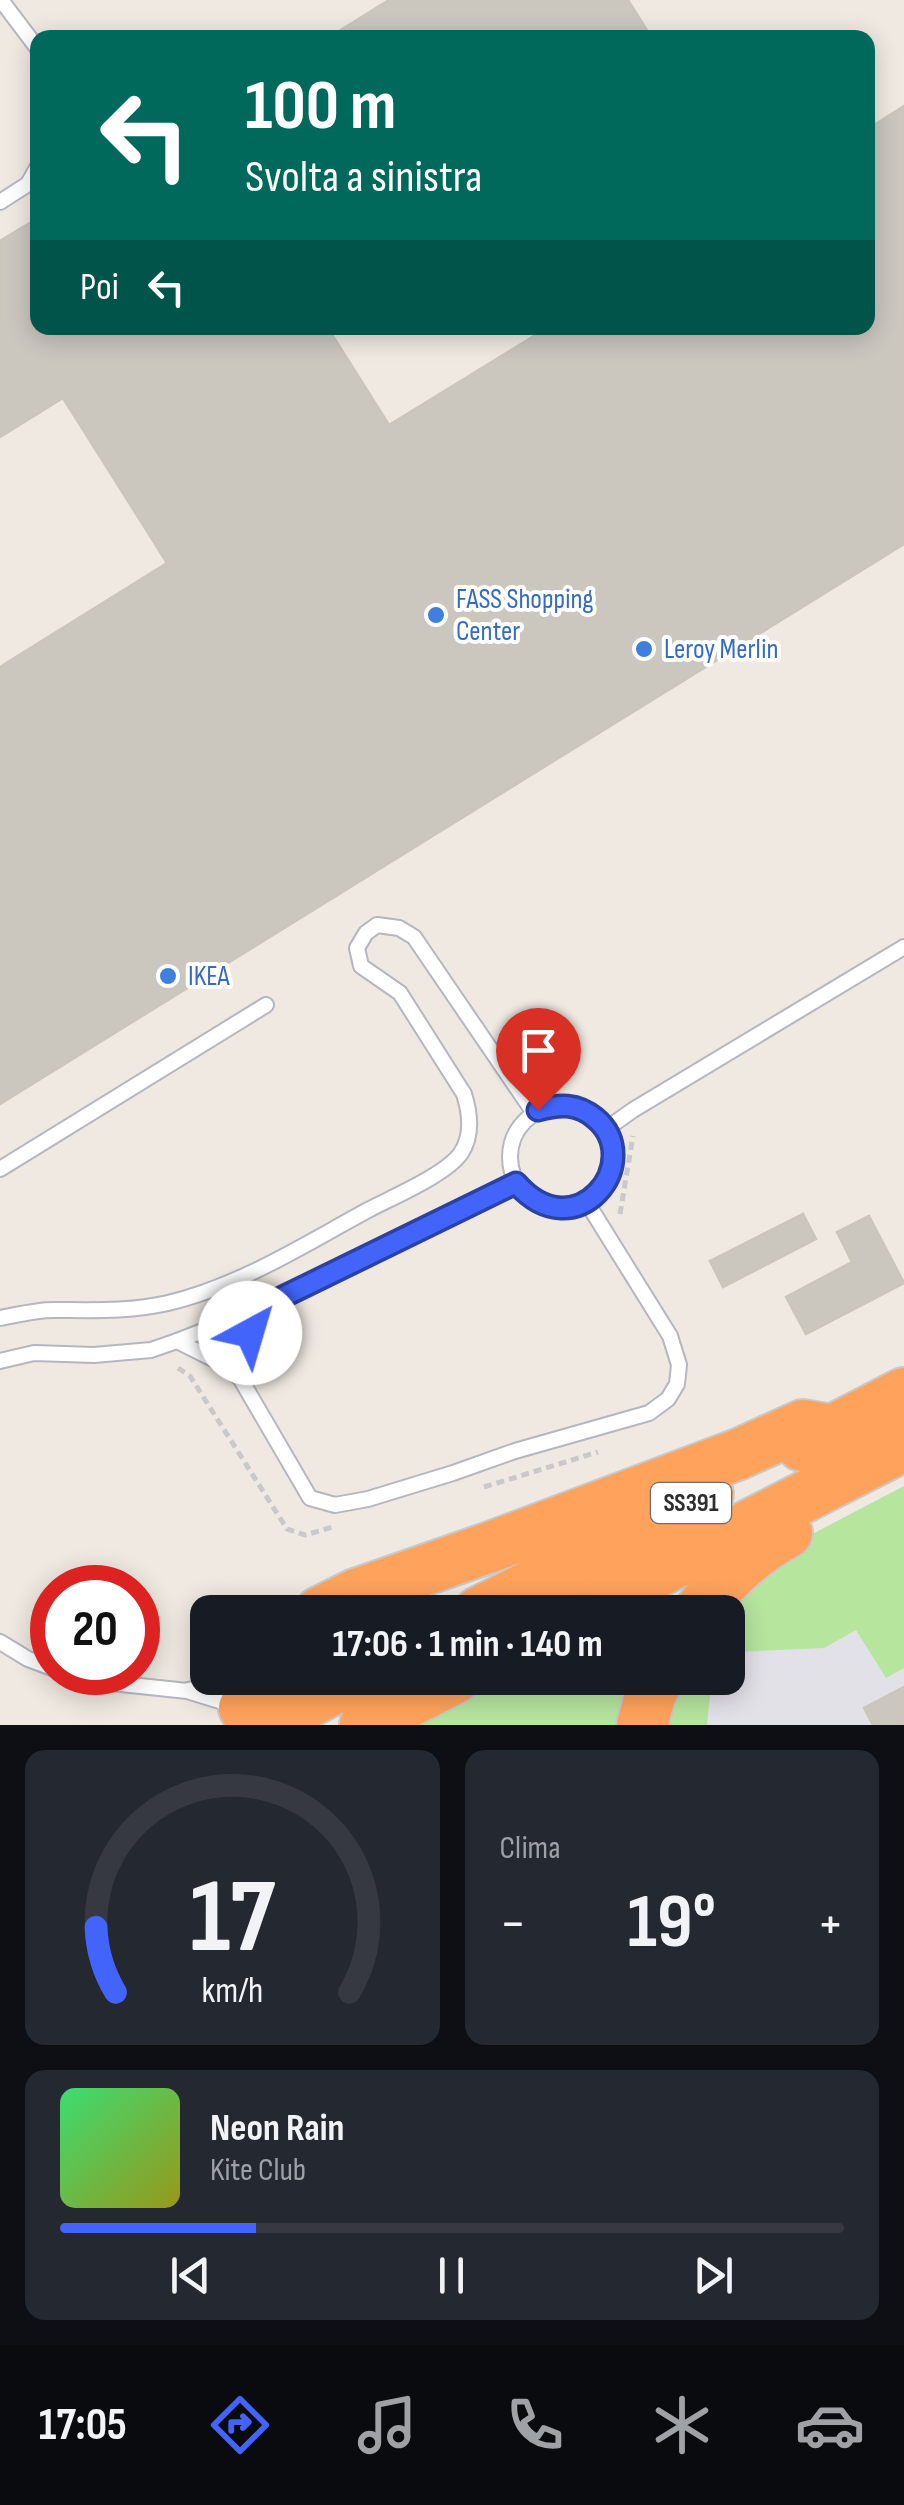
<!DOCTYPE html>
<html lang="it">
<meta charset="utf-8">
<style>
:root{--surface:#171b24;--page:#242831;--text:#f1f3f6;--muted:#9ea1a6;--line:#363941;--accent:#4264fb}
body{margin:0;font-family:"Sofia Sans Condensed",sans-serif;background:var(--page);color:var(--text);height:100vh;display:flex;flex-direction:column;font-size:38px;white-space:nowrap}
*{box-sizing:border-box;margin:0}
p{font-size:32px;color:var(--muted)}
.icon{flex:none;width:55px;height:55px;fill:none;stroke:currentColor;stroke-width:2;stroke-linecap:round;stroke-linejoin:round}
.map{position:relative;height:1725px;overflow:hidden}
.side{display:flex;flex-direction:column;gap:25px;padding:25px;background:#0d0f14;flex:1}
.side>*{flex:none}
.banner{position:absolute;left:30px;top:30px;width:845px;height:305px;border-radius:20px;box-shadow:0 5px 25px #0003;background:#00695c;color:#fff;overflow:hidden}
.speed{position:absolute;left:30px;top:1565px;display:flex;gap:20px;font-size:50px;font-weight:700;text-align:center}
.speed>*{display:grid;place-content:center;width:130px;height:130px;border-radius:50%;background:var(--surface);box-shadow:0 5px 25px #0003;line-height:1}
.speed .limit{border:15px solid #d22;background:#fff;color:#111}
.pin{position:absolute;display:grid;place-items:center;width:85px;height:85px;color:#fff;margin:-102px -42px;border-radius:50% 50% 50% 0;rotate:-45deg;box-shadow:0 0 10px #0007}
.pin .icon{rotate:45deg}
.me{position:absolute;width:110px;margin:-55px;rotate:39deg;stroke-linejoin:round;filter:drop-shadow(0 0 8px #0008)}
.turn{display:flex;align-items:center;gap:35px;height:210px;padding:0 50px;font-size:45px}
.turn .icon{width:130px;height:130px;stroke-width:2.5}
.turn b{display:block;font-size:70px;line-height:85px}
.then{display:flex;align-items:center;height:95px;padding:0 50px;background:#0003;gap:20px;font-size:38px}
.big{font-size:75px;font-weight:700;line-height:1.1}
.side .card{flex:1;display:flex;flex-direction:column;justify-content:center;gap:15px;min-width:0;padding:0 35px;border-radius:20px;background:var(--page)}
.side .dial{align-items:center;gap:0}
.dial svg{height:260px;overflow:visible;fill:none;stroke:var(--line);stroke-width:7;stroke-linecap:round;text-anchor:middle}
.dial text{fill:var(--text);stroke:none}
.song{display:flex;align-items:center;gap:30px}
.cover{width:120px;height:120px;border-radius:15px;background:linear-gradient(135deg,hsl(140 70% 55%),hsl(60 70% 35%))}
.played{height:10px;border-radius:5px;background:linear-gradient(90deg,var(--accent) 25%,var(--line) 25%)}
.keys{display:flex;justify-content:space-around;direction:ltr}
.heat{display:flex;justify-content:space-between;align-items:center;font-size:55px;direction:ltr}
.side .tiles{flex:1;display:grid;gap:25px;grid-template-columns:1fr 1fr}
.card:last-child{grid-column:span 2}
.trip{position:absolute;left:190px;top:1595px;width:555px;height:100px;border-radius:20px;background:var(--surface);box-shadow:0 5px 25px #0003;font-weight:700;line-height:100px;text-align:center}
.menu{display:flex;height:160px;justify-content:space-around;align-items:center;background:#090b0e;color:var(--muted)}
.menu .icon{width:70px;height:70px}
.menu .active{color:var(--accent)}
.menu b{font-size:45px;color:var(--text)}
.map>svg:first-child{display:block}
.industrial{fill:#e3e1e8}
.green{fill:#b6e59e}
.building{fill:#cbc7bf;stroke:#cbc5ba;stroke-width:2.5}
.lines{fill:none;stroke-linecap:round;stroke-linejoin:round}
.lane-casing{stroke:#b4b7c1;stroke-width:18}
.highway-casing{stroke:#c9c9c9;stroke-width:54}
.path{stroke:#c9c9c9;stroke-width:5;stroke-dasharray:8 5;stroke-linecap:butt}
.lane{stroke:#fff;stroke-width:14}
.highway{stroke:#ffa35c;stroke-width:50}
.route-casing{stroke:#2b41a3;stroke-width:25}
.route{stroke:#4264fb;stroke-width:18}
.shop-dot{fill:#3f7fe0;stroke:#fff;stroke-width:4}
.labels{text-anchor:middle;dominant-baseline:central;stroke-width:8;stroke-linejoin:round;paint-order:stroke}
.shield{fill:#fff;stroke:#6d6d6d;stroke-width:2.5}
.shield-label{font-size:25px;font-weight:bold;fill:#2e2e2e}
.shop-label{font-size:28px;fill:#366cbe;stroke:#fff;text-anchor:start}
</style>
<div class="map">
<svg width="904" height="1725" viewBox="0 0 904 1725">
<rect width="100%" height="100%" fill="#efe9e1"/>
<path class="industrial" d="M904 1542V1725H707L710 1696 718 1678H728V1663L756 1625Z"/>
<g class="green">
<path d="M904 1486V1668L886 1678 856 1630 824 1648 735 1652 728 1663V1612L780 1551Z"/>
<path d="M502 1678H643L627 1725H408Z"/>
<path d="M674 1678H718L710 1696 707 1725H658Z"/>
</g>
<g class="building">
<path d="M389 0H628L650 35 645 38H328Z"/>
<path d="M904 106V544L0 1104V667L167 563 63 398 0 437V241L38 218V328H328L389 425 547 328H868V129Z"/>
<path d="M803 1214 816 1239 723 1287 710 1261Z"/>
<path d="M869 1216 904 1283 806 1334 786 1297 852 1262 837 1232Z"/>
<path d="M904 1687V1725H873L864 1708Z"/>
</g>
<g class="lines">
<defs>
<g id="lane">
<path d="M1 0 38 49"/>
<path d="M0 202 28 184 38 166"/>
<circle cx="561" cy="1157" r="51"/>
<path d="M605 1130 633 1110 904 947"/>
<path d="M0 1169 266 1005"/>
<path d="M0 1318C17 1315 36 1310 53 1310 92 1310 129 1312 168 1303 240 1286 305 1244 370 1209 393 1197 447 1174 461 1153 473 1135 470 1113 464 1094L400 993 361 966 357 948 366 933 377 925 399 928 414 937 534 1113"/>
<path d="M177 1341 213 1359 240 1378 310 1498 335 1505 368 1499 453 1473 515 1451 649 1413 668 1399 677 1384 679 1365 670 1336 586 1201"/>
<path d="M0 1361 34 1353 94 1355 151 1350 177 1341 252 1312 517 1183"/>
<path d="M240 1378 248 1355 252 1312"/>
<path d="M0 1642 28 1659 52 1668"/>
<path d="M64 1672 84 1680 187 1691 239 1707"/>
<path d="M188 1690 245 1678"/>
</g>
<g id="highway">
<path d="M802 1446 904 1393"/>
<path d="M320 1612 356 1594 488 1548 739 1454 803 1425 832 1430"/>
<path d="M479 1612 708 1494"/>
<path d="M579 1612 904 1446"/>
<path d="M699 1612C723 1578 751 1553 787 1533"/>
<path d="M244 1708 262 1678"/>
<path d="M266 1725 354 1678"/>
<path d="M365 1725 455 1678"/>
<path d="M642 1725 651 1693 659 1678"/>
</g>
</defs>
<use href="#lane" class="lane-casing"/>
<use href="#highway" class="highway-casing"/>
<g class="path">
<path d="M620 1214 633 1136"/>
<path d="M178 1368 190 1376 287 1529 305 1535 333 1527"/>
<path d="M484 1487 598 1452"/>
</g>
<use href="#lane" class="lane"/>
<use href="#highway" class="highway"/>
</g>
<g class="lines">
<defs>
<path id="route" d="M250 1333 252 1312 516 1183C576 1252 647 1161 595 1118 577 1103 559 1104 538 1110"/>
</defs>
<use href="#route" class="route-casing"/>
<use href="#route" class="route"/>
</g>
<g class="shop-dot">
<circle cx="436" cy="615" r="10"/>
<circle cx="644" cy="649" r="10"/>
<circle cx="168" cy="976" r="10"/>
</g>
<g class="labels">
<rect class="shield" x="651" y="1483" width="80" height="40" rx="8"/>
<g class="shield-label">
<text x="691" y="1503">SS391</text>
</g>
<g class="shop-label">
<text x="456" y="599">FASS Shopping<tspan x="456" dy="32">Center</tspan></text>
<text x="664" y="649">Leroy Merlin</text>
<text x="188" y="976">IKEA</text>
</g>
</g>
</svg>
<div class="speed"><div class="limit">20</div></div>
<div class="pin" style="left:538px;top:1110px;background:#d93025"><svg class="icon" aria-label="arrive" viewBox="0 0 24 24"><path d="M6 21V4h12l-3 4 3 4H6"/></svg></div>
<svg class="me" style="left:250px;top:1333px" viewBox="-20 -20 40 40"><circle r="19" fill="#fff"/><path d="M0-13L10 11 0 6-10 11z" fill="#4264fb"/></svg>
<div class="trip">17:06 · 1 min · 140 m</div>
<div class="banner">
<div class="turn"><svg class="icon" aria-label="left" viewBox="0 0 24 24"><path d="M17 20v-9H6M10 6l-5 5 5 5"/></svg><div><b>100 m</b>Svolta a sinistra</div></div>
<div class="then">Poi<svg class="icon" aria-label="left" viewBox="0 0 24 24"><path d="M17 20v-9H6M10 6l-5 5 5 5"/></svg></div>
</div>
</div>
<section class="side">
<div class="tiles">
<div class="card dial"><svg viewBox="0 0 100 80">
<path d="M14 69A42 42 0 1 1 86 69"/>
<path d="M14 69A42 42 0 0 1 8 49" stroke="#4264fb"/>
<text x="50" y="56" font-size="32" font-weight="700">17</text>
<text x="50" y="72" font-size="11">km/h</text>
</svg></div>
<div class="card"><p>Clima</p>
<div class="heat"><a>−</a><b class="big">19°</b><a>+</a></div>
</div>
<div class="card">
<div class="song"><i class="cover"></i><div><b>Neon Rain</b><p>Kite Club</p></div></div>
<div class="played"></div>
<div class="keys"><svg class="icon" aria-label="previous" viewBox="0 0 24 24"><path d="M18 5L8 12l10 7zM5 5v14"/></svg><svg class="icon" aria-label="pause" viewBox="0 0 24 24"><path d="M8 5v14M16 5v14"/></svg><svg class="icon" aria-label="next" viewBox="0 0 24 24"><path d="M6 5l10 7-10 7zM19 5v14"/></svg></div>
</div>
</div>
</section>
<nav class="menu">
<b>17:05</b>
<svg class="icon active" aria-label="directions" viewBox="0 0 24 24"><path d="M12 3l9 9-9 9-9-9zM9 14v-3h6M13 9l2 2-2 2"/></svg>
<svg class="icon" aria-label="music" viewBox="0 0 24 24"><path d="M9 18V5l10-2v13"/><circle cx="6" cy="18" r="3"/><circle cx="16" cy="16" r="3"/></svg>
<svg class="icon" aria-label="phone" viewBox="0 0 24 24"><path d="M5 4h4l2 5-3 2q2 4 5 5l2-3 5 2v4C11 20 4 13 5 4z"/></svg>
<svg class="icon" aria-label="climate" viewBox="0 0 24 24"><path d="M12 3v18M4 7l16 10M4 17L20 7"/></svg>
<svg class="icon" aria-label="car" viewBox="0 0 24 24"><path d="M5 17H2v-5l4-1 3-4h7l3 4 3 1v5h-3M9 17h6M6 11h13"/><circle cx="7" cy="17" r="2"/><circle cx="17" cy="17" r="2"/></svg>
</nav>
